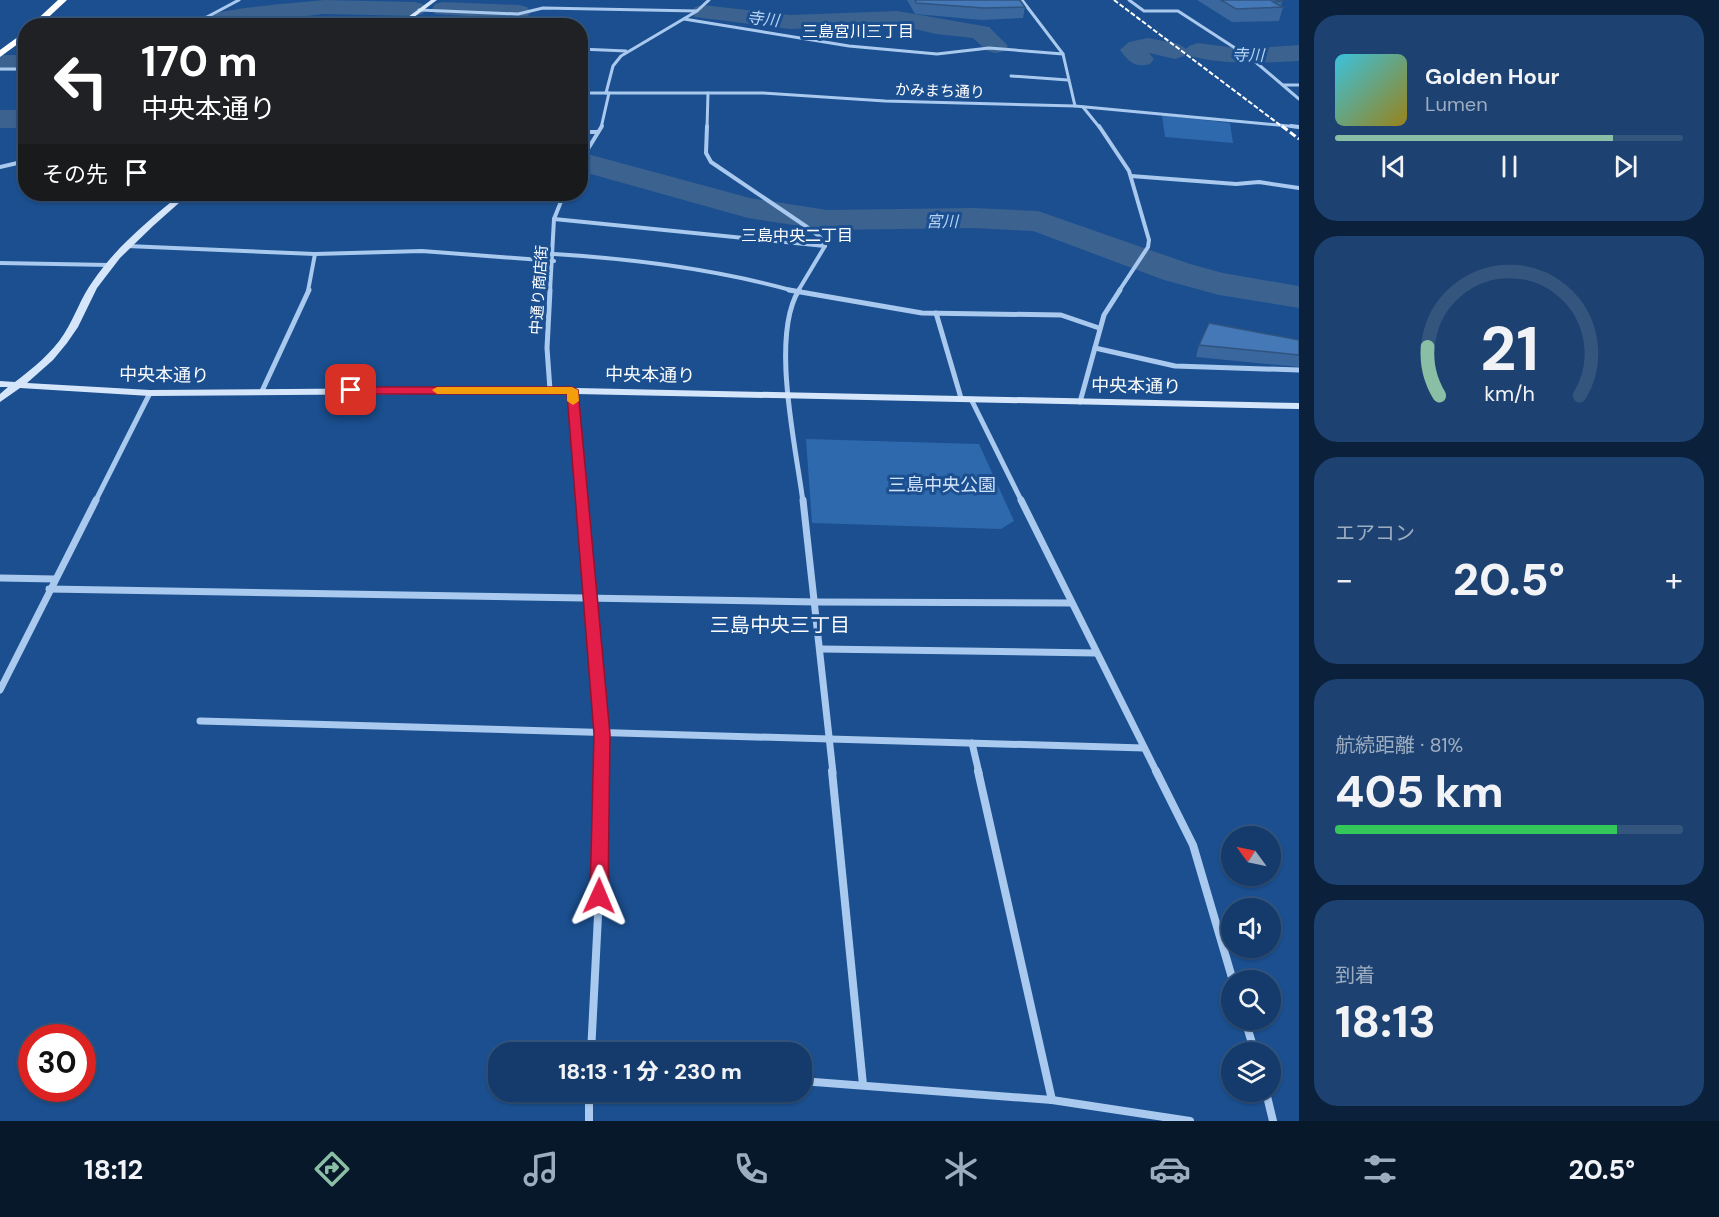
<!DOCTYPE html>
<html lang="ja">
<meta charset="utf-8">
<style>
:root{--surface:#143b6b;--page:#1d4271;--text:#f1f3f6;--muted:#9dadc1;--line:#33557e;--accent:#8abfa5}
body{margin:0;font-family:"DM Sans","Noto Sans JP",sans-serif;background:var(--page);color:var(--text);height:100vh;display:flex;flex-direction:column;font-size:22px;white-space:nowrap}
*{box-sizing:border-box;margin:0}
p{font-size:20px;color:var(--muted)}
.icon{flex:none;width:33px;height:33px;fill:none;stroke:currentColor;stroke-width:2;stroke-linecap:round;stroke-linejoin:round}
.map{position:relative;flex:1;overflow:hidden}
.sheet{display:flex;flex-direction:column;gap:15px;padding:15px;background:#0b203b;width:420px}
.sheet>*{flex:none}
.top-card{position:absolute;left:18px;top:18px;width:570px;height:183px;border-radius:24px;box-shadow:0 2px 4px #0004,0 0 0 2px var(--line);background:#202124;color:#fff;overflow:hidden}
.needle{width:39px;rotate:303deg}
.tools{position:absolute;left:1221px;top:826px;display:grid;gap:12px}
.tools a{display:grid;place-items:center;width:60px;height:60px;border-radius:50%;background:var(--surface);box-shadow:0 2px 4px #0004,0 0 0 2px var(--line);font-size:30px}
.speed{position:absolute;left:18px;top:1024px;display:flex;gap:12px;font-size:30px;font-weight:700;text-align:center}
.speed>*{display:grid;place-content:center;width:78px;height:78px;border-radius:50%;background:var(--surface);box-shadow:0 2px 4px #0004,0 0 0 2px var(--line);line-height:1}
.speed .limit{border:9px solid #d22;background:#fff;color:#111}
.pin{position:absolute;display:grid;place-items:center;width:51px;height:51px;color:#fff;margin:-26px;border-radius:12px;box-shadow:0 3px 9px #0006}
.me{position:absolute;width:66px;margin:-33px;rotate:1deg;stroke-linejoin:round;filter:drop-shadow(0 0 4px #0008)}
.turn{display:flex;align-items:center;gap:21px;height:126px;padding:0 24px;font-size:27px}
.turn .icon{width:78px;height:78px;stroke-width:2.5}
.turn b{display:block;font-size:42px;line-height:51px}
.then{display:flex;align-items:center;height:57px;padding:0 24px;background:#0003;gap:12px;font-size:22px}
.big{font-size:45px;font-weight:800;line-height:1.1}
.sheet .widget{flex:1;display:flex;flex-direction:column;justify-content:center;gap:9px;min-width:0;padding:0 21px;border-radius:24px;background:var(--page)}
.sheet .dial{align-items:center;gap:0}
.dial svg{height:156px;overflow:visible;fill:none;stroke:var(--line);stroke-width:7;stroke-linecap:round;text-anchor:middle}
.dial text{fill:var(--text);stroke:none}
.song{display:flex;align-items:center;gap:18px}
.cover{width:72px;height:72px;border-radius:9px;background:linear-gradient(135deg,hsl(190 70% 55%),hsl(50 70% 35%))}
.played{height:6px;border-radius:3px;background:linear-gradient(90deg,var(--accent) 80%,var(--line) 80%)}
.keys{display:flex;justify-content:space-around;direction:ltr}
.heat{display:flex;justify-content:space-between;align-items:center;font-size:33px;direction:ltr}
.charge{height:9px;border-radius:4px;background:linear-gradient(90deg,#34c759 81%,var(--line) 0)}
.trip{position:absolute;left:488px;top:1042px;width:324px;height:60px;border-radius:24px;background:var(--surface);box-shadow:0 2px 4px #0004,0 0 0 2px var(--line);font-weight:800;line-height:60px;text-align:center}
.menu{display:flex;height:96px;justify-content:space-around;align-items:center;background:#08182b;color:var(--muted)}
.menu .icon{width:42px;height:42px}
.menu .current{color:var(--accent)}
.menu b{font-size:27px;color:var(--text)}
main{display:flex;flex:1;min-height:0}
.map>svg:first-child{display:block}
.green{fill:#2e69ad}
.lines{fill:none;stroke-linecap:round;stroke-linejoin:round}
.river{fill:#3c6290;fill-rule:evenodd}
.street-far4{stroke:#a9c9ee;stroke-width:3}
.street-far3{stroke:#a9c9ee;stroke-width:4}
.street-far2{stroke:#a9c9ee;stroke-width:5}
.street-far1{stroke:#a9c9ee;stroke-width:7}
.street{stroke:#a9c9ee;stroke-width:8}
.secondary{fill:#d6e6fa;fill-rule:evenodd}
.highway{fill:#fff;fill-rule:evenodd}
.rail-far1{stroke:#fff;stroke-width:2;stroke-dasharray:5 2;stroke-linecap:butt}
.rail{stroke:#fff;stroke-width:3;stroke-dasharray:7 3;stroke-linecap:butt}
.wall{fill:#3a679d}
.building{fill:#4478b7;stroke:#305480;stroke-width:1.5}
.route{fill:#e11d48;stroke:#92132f;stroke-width:1.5}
.slow{fill:#f59e0b}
.labels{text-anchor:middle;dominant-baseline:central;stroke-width:6;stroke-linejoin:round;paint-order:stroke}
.far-street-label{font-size:15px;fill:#fff;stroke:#1b4f8f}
.far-water-label{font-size:16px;font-style:italic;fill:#b5d3f5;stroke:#1b4f8f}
.far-neighbourhood-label{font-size:16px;fill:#fff;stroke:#1b4f8f}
.street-label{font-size:18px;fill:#fff;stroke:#1b4f8f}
.park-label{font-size:18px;fill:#cfe3fa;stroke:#1b4f8f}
.neighbourhood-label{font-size:20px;fill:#fff;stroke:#1b4f8f}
</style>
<main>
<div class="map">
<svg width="1299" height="1121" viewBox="0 0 1299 1121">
<rect width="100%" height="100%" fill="#1b4f8f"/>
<g class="green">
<path d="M1162 115 1230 123 1233 143 1165 137Z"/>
<path d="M806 439 979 444 1014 521 1001 529 812 523Z"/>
</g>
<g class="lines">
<g class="river">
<path d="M324 0 415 2 423 4 426 9 423 14 415 16 324 14 222 26H182C194 9 299 3 324 0Z"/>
<path d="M443 2 519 5 527 7 531 12 527 17 519 19 435 14 432 9 435 4Z"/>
<path d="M703 5 790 15 897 11 989 27 1008 46 1005 51 996 53 987 51 973 38 936 34 897 25 790 29 695 17 691 12 695 7Z"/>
<path d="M1148 38 1179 44 1186 49 1189 46 1198 43 1244 49 1299 45V61C1262 63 1226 65 1189 56L1186 53 1184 56 1175 59 1149 53 1154 59 1150 64C1135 68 1129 62 1120 50L1129 42Z"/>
<rect x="0" y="55" width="26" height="16"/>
<rect x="0" y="110" width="26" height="18"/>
<path d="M580 152 750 198 827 210 974 208 1038 211 1190 264 1223 273 1299 286V308L1219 295 1164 280 1033 231 974 228 827 230 748 218 580 171Z"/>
</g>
<g class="street-far4">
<path d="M1022 0 1063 54 1075 106"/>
<path d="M1129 0 1144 11H1178L1252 59 1299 99"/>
<path d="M419 10 518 14 543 8 697 11"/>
<path d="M684 19 849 46 937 54 989 48 1063 54"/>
<path d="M190 26 239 0"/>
<path d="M580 49 626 51"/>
<path d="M0 69H26"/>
<path d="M1011 76 1068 80"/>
<path d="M1283 85H1299"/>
<path d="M580 93H763L885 101 1075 106 1299 127"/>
<path d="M606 93 613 66 621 56 697 11 709 0"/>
<path d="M1083 107 1100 128"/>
<path d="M601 128 609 93"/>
<path d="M707 128 708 93"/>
</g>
<g class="street-far3">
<path d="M707 126 706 153 711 162 807 227 820 237 825 246 798 291"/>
<path d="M1099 126 1129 171 1149 240 1148 247 1119 291"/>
<path d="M1291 126 1299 127"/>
<path d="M580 132H598"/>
<path d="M580 162 602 126"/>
<path d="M0 167 26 161"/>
<path d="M1131 176 1236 184 1259 182 1299 188"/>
<path d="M554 219 825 246"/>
<path d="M127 246 315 254"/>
<path d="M554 254C635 259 716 269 794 291"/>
<path d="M0 263 110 265"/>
<path d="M308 291 315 254 422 251 554 261"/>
<path d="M550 291 554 219 564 194"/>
</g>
<g class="street-far2">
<path d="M789 290 922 313 1061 315 1099 328"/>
<path d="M799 290C770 336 796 447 803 502"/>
<path d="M936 313 961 398"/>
<path d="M1095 348 1175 366 1299 370"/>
<path d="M550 390 547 348 550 290"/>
<path d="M572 390 582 502"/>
<path d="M262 391 309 290"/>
<path d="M971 399 1022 502"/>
<path d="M1080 402 1104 315 1120 290"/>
<path d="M95 502 150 393"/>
</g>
<g class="street-far1">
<path d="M582 500 602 734 601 773"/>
<path d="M803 500 833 773"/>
<path d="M1021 500 1157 773"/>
<path d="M0 578 55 579"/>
<path d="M49 589 816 602 1071 603"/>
<path d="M821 649 1096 653"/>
<path d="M0 690 96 500"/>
<path d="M200 721 1144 748"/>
<path d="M972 743 979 773"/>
</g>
<g class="street">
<path d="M832 771 863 1085"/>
<path d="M978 771 1052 1100"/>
<path d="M1156 771 1193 845 1233 981"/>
<path d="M1245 1020 1255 1053"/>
<path d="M591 1053 599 896 601 771"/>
<path d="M801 1081 1052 1100 1190 1121"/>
<path d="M589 1092V1121"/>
<path d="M1266 1092 1273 1121"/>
</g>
<g class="secondary">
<path d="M431 0H437L402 26H396Z"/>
<path d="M181 194H189L153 226 120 258 97 288 78 327 67 343 53 360 27 383 150 390 529 387 1299 403V409L529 393 150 396 20 388 0 402V394L8 387H0V381L15 382C33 368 52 353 64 334 75 317 81 297 93 281 116 247 149 220 181 194Z"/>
</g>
<g class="highway">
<path d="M58 0H67L39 26H30Z"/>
<path d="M26 31V38L0 57V50Z"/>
</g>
<path class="rail-far1" d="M1114 0 1284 128"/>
<path class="rail" d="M1282 126 1299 139"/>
</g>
<g class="wall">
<path d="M907 0H1020L1025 7 1023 18 982 20 915 14Z"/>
<path d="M1197 0H1280L1282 1 1281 6 1283 7 1279 21 1232 22Z"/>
<path d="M1299 340V367L1196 357 1199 345Z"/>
</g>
<g class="building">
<path d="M915 0H1020L1025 7 984 8 916 3Z"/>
<path d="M1221 0H1280L1282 1 1273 2 1283 7 1236 9Z"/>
<path d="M1209 323 1299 340V355L1199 345Z"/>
</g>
<path class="route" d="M572 387 578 390 610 734 608 896 605 901 599 903 592 901 590 896 594 734 567 394H351L345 390 351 387Z"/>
<path class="slow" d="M572 387 578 390 579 401 573 405 567 401V394H437L432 390 437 387Z"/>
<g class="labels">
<g class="far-street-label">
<text transform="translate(940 91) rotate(2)">かみまち通り</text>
<text transform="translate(539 290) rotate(-86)">中通り商店街</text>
</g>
<g class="far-water-label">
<text transform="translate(763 19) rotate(6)">寺川</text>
<text transform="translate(1248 55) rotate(1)">寺川</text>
<text x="942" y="221">宮川</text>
</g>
<g class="far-neighbourhood-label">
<text x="858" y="31">三島宮川三丁目</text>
<text x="797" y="235">三島中央二丁目</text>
</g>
<g class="street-label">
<text transform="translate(164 375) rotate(1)">中央本通り</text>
<text transform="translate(650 375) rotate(1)">中央本通り</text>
<text transform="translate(1136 386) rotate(1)">中央本通り</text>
</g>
<g class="park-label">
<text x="942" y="485">三島中央公園</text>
</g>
<g class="neighbourhood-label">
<text x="780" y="625">三島中央三丁目</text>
</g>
</g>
</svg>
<div class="tools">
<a><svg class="needle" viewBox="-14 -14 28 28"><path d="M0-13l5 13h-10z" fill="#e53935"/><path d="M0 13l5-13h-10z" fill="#9dadc1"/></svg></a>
<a><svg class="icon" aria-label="sound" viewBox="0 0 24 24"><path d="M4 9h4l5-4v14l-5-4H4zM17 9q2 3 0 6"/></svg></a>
<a><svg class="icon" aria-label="search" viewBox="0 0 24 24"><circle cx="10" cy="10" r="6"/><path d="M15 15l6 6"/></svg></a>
<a><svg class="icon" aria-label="layers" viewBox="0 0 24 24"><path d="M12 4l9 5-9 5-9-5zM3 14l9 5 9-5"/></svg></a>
</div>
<div class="speed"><div class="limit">30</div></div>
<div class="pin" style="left:351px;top:390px;background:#d93025"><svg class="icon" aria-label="arrive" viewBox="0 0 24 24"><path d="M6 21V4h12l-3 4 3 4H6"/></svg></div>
<svg class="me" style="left:599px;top:896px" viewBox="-20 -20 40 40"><path d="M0-17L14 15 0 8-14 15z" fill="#e11d48" stroke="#fff" stroke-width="4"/></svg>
<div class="trip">18:13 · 1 分 · 230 m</div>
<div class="top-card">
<div class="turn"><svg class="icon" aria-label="left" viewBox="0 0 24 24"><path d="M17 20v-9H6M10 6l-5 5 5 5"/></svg><div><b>170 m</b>中央本通り</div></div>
<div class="then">その先<svg class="icon" aria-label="arrive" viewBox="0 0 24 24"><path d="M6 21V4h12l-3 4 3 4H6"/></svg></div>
</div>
</div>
<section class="sheet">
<div class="widget">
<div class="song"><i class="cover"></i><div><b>Golden Hour</b><p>Lumen</p></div></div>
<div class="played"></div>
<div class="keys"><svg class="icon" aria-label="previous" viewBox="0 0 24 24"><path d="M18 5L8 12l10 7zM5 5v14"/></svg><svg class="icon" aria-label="pause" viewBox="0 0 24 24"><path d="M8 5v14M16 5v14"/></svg><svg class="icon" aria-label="next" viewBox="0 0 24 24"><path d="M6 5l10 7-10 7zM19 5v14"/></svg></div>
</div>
<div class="widget dial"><svg viewBox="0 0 100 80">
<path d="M14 69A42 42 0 1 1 86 69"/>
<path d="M14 69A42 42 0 0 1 8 44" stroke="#8abfa5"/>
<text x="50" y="56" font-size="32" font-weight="700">21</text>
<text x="50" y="72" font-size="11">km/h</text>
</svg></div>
<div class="widget"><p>エアコン</p>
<div class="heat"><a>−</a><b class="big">20.5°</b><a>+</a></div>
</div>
<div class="widget"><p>航続距離 · 81%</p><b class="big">405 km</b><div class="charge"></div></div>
<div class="widget"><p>到着</p><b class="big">18:13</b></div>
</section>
</main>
<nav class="menu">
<b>18:12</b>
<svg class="icon current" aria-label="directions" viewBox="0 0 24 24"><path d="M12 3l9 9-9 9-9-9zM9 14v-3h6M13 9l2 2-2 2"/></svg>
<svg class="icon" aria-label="music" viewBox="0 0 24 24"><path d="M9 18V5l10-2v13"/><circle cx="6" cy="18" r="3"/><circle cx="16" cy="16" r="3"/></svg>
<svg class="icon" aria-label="phone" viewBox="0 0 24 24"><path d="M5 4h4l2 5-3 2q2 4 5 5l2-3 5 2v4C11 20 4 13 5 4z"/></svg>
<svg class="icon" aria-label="climate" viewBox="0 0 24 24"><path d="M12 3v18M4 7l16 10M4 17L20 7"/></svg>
<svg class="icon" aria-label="car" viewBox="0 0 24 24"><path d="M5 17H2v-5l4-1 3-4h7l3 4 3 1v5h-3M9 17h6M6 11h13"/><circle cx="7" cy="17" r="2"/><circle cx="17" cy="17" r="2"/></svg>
<svg class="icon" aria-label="filters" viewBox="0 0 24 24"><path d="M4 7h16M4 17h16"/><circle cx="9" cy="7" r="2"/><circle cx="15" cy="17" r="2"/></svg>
<b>20.5°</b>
</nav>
